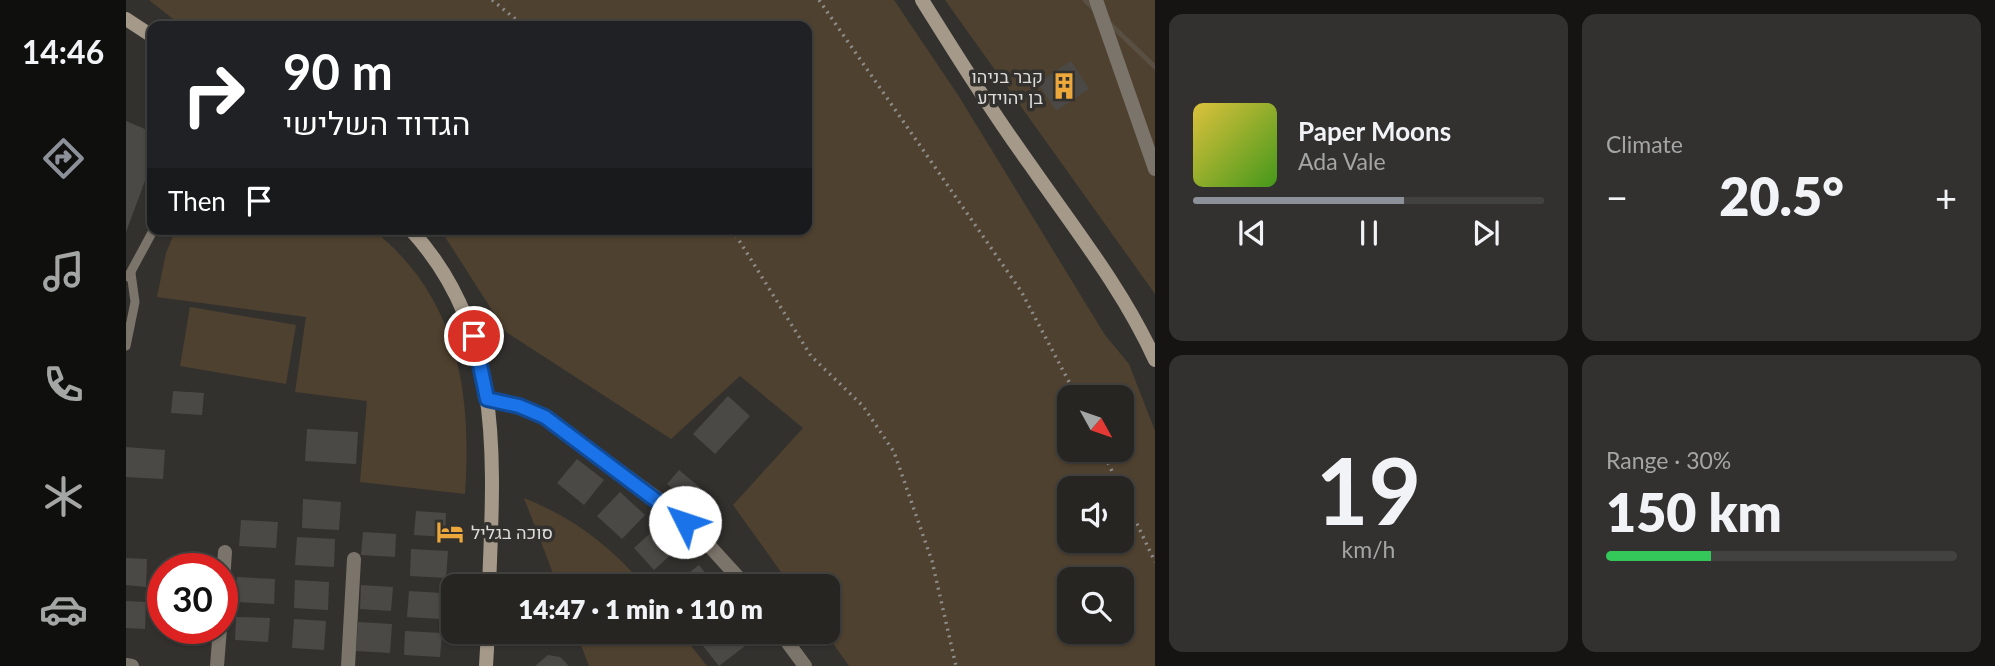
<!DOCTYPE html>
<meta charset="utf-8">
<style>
:root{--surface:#262522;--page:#32312f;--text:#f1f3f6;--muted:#a4a5a5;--line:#424240;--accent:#8c9099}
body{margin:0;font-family:Lato,Heebo,sans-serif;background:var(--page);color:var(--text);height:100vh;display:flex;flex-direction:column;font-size:26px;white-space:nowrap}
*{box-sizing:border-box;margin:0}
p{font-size:23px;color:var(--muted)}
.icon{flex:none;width:38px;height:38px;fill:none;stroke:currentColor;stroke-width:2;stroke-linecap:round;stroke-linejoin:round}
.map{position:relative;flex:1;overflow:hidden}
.side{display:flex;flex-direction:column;gap:14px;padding:14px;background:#151413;width:840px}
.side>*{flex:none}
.banner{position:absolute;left:21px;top:21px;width:665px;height:214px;border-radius:14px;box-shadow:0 2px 5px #0004,0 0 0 2px var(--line);background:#202124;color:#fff;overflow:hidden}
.needle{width:46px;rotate:130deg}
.tools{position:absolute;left:931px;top:385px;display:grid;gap:14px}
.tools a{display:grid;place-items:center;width:77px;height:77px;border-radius:14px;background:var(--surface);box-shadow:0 2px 5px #0004,0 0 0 2px var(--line);font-size:35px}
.speed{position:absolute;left:21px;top:553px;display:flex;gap:14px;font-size:35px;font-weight:700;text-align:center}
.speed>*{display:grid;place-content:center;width:91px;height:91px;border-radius:50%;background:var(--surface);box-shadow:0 2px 5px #0004,0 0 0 2px var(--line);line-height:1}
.speed .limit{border:10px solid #d22;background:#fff;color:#111}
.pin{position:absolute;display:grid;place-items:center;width:60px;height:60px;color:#fff;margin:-30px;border:4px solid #fff;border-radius:50%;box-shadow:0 2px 7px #0007}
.me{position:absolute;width:77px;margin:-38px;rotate:311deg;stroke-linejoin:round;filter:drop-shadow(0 0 5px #0008)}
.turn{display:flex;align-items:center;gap:24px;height:147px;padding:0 21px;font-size:32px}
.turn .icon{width:91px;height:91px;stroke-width:2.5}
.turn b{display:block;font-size:49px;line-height:60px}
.then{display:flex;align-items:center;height:66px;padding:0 21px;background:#0003;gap:14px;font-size:26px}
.big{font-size:52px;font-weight:800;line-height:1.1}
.side .widget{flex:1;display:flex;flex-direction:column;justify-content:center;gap:10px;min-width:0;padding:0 24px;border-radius:14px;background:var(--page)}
.side .dial{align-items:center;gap:0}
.dial b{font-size:91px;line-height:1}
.song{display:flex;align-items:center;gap:21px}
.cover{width:84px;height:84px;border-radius:10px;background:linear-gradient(135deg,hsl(50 70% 55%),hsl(100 70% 35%))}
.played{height:7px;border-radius:4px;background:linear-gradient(90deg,var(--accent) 60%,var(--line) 60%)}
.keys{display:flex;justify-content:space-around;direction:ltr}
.heat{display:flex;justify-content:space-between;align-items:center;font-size:38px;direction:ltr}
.charge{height:10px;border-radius:5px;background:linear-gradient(90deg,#34c759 30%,var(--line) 0)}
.side .tiles{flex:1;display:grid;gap:14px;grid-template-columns:repeat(2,1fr)}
.trip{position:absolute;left:315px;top:574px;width:399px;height:70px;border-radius:14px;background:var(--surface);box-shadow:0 2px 5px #0004,0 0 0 2px var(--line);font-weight:800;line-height:70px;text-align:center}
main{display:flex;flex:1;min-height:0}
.tabs{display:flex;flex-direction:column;width:126px;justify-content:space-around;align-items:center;background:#0f0f0e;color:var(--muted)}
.tabs .icon{width:49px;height:49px}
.tabs .selected{color:var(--accent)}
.tabs b{font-size:32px;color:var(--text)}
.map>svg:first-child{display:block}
.green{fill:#4f412f;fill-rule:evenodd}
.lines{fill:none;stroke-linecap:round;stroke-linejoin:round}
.stream{stroke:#594f42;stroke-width:5}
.building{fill:#4b4945}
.path{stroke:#8d8c89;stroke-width:3.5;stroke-dasharray:2 5;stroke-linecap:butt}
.lane{stroke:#7b746a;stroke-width:9}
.street{stroke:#7b746a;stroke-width:14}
.secondary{stroke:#a59989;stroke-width:14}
.route-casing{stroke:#114b97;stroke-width:18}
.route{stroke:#1a73e8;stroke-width:12}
.labels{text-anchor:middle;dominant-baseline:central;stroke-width:7;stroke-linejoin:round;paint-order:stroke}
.poi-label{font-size:18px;fill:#dddcda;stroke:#33312e;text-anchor:end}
</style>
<main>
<nav class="tabs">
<b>14:46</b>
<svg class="icon selected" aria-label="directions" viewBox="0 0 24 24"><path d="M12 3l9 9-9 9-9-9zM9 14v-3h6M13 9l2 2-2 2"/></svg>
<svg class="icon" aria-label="music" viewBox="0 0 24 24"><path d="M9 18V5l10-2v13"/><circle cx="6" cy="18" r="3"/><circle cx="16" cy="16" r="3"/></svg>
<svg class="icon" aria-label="phone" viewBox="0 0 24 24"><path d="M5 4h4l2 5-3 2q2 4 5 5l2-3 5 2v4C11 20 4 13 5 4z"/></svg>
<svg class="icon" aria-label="climate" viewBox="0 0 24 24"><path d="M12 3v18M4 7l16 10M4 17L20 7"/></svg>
<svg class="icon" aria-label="car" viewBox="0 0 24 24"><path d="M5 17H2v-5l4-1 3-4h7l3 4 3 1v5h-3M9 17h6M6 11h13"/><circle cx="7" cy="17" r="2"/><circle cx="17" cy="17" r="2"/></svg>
</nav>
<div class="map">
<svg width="1029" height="666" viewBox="0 0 1029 666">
<rect width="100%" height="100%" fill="#33312e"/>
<g class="green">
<path d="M23 0H768L832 95 979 335 1003 364 1029 431V666H723L699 632H702V586H665L607 505 677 428 614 376 545 439 380 332 314 229H681V26H56ZM996 397V450H943V397ZM996 488V541H943V488ZM996 579V632H943V579Z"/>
<path d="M819 0H1029V294Z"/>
<path d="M50 229H246C332 297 346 391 339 494L234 482 241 401 169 392 180 317 31 297 40 253Z"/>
<path d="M64 307 170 325 160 384 54 366Z"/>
<path d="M398 498C446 517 485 546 518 586H432Z"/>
<path d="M450 632H554L581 666H463Z"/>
</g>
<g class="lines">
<g class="stream">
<path d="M959 0 968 9"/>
<path d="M983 23 1029 67"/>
</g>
</g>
<g class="building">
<path d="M945 61 963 89 930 111 912 83Z"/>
<path d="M0 121 26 132V162L0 232Z"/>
<path d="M47 391 78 393 76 415 45 413Z"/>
<path d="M602 396 624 416 589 454 567 434Z"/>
<path d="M181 429 232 432 230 464 179 461Z"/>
<path d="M0 447 39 450 37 479 0 477Z"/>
<path d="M451 459 478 480 458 505 431 483Z"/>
<path d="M553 470 583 495 570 509 541 484Z"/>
<path d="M494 492 519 515 496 539 471 516Z"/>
<path d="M177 499 215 502 213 530 176 528Z"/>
<path d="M290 511 320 513 319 537 288 535Z"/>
<path d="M115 520 152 522 150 548 113 546Z"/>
<path d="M533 525 553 547 528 570 508 548Z"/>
<path d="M237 532 270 534 269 557 235 555Z"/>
<path d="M171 537 209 539 208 567 169 565Z"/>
<path d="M285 549 322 551 320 578 284 576Z"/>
<path d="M0 558 21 559 20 587 0 585Z"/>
<path d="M46 562 77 564V569H46Z"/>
<path d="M573 565 589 586H546Z"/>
<path d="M111 577 149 579 148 604 109 602Z"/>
<path d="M169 580 203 582 202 610 168 608Z"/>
<path d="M235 585 267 587 265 611 234 609Z"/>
<path d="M283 591 316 593 314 619 281 617Z"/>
<path d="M0 601 20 602 19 629 0 628Z"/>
<path d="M110 617 144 618 142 642 109 640Z"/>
<path d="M168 619 200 621 198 650 166 648Z"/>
<path d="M232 622 266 624 264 653 230 651Z"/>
<path d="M279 631 316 633 314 657 278 655Z"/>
<path d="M576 632H622L628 639 593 666 570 637Z"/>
<path d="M422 655 434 657 443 666H409Z"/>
</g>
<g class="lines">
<g class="path">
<path d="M366 0 398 26"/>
<path d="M693 0 895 291 951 397"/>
<path d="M606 229 685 356 737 406 768 452 806 561 830 666"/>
<path d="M976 450 994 488"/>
<path d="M996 492 1029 562"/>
</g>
<g class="lane">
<path d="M2 277 28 229"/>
<path d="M0 346 9 302 5 273"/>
</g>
<g class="street">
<path d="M970 0 1029 169"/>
<path d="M361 399 393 406 419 417 539 504 578 540 620 586"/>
<path d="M96 597 99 552"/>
<path d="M654 632 679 666"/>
<path d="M0 665 6 666"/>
<path d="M91 666 94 628"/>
<path d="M222 666 228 559"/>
</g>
<g class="secondary">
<path d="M796 0C831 56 866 112 905 166 948 228 998 291 1029 360"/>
<path d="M0 19 26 36"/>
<path d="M284 229C378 330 368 458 363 586"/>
<path d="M360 666 362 632"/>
</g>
</g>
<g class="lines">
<defs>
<path id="route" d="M348 336 361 399 393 406 419 417 559 522"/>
</defs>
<use href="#route" class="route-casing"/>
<use href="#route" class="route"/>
</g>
<defs>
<symbol id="building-bare" viewBox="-9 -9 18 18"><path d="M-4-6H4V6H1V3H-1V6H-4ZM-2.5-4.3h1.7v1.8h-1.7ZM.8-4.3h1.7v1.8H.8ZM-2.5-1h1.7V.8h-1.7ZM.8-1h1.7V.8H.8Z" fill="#eda83b" stroke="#33312e" stroke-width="2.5" paint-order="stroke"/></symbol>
<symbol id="hotel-bare" viewBox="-9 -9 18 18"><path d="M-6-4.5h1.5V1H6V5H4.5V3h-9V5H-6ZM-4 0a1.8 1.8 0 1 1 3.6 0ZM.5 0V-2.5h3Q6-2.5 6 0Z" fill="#eda83b" stroke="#33312e" stroke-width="2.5" paint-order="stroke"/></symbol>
</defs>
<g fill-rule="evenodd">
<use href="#building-bare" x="919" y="67" width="38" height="38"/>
<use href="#hotel-bare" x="305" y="513" width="38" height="38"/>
</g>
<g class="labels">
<g class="poi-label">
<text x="917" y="76">קבר בניהו<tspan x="917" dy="21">בן יהוידע</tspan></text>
<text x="345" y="532" text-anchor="start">סוכה בגליל</text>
</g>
</g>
</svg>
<div class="tools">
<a><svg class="needle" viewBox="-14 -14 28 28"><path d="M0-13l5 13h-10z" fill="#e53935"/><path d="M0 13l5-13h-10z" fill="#a4a5a5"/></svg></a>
<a><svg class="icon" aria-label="sound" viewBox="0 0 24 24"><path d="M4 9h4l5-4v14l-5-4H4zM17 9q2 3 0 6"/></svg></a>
<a><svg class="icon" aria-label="search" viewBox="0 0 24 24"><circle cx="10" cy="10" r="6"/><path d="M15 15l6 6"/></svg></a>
</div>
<div class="speed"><div class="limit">30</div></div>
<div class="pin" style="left:348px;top:336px;background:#d93025"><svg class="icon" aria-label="arrive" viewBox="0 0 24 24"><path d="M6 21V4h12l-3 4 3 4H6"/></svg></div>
<svg class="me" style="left:559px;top:522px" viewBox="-20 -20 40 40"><circle r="19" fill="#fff"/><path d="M0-13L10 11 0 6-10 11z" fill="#1a73e8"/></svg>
<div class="trip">14:47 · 1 min · 110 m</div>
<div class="banner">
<div class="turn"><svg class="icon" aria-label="right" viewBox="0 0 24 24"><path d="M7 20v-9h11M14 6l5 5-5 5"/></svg><div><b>90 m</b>הגדוד השלישי</div></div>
<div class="then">Then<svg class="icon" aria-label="arrive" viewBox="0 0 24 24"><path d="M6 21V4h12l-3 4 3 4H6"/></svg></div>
</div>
</div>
<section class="side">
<div class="tiles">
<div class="widget">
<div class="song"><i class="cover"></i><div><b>Paper Moons</b><p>Ada Vale</p></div></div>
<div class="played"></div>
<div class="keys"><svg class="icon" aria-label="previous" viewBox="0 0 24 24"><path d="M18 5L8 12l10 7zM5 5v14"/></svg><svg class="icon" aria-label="pause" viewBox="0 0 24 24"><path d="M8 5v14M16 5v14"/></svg><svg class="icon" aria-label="next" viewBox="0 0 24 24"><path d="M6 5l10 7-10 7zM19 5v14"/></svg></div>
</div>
<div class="widget"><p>Climate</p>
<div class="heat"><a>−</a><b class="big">20.5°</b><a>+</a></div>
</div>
<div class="widget dial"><b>19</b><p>km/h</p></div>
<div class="widget"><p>Range · 30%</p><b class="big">150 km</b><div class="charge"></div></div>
</div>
</section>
</main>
